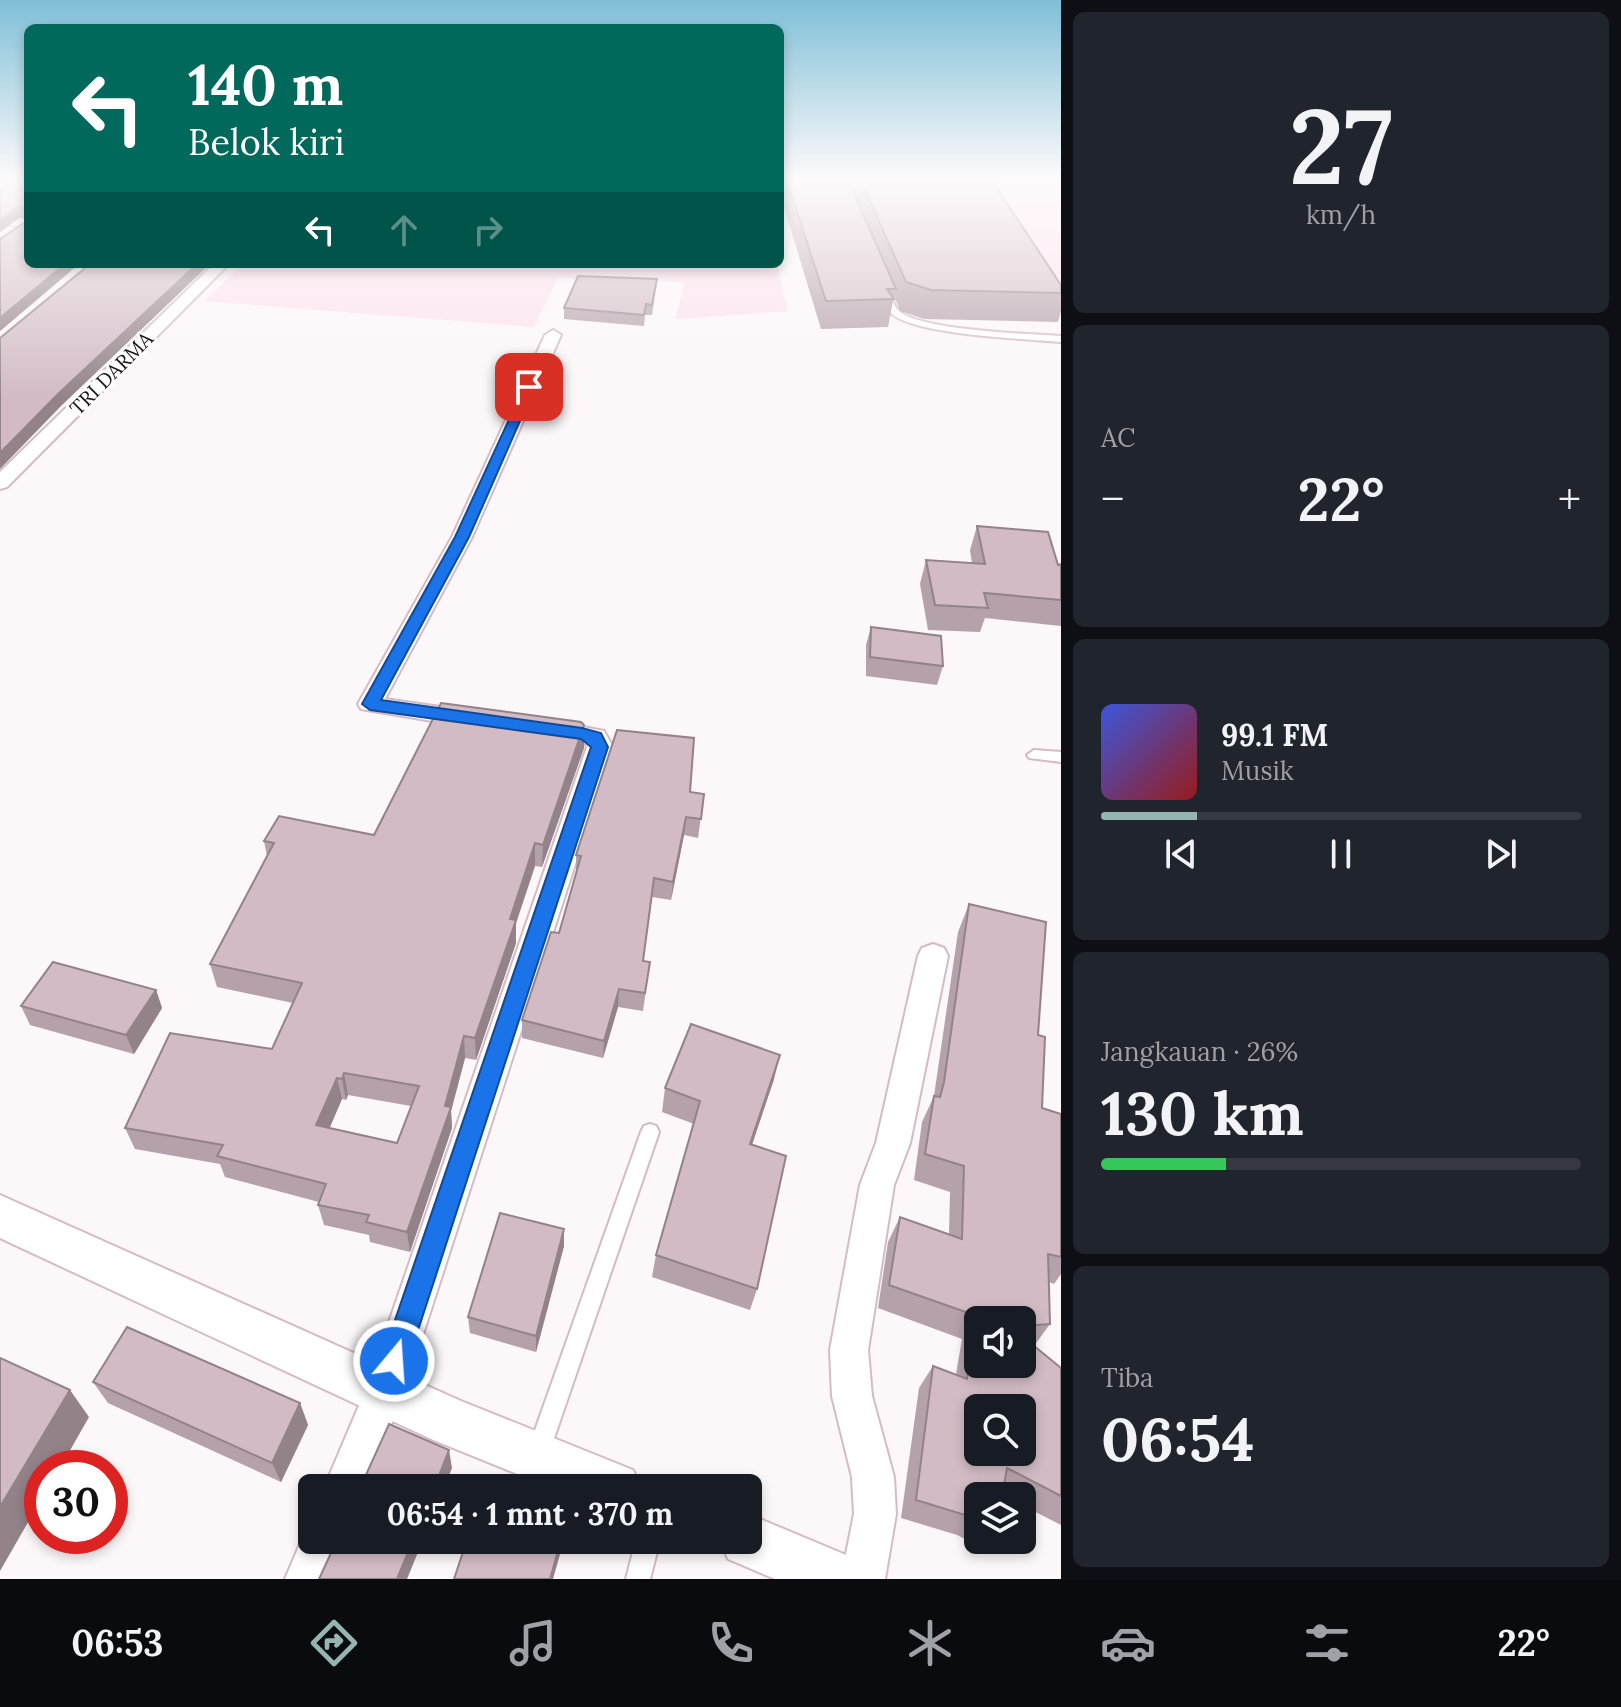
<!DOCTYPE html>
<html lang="id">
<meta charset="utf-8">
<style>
:root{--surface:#171b24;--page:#20242c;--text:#f1f3f6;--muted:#9ea1a6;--line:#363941;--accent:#95b5b1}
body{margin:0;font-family:Lora,serif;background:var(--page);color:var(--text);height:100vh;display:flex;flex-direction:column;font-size:30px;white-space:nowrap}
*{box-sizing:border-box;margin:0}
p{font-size:26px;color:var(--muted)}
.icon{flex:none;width:44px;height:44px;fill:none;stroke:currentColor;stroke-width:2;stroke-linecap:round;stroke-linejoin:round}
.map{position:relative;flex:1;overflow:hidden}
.sheet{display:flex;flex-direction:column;gap:12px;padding:12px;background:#0d0f14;width:560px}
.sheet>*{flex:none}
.banner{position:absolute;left:24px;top:24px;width:760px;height:244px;border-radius:12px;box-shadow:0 4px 12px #0003;background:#00695c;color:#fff;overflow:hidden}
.buttons{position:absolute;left:964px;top:1306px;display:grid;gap:16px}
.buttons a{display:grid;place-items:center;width:72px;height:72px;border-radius:12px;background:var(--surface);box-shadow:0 4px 12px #0003;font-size:40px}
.speed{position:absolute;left:24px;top:1450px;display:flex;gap:16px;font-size:40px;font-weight:700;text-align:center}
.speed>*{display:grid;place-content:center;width:104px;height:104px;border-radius:50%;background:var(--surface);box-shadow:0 4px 12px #0003;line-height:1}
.speed .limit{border:12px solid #d22;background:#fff;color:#111}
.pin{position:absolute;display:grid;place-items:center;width:68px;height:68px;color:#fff;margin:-34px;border-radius:16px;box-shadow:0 4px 12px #0006}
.me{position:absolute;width:88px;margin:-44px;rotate:18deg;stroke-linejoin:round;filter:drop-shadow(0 0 6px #0008)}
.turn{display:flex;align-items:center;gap:28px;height:168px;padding:0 32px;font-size:36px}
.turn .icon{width:104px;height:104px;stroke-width:2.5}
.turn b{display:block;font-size:56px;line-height:68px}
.lanes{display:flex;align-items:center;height:76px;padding:0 32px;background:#0003;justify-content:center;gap:40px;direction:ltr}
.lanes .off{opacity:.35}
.big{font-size:60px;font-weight:800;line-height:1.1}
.sheet .card{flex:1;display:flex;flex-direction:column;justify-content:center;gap:12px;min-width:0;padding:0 28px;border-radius:12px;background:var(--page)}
.sheet .dial{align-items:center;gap:0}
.dial b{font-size:104px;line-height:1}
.song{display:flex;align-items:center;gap:24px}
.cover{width:96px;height:96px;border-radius:12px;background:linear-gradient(135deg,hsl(230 70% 55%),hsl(0 70% 35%))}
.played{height:8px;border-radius:4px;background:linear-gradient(90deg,var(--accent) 20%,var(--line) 20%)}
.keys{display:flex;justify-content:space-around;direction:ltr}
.heat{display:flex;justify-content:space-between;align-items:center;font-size:44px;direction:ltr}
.charge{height:12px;border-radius:6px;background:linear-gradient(90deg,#34c759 26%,var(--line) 0)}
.trip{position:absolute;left:298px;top:1474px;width:464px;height:80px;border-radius:12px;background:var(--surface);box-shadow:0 4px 12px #0003;font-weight:800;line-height:80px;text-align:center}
.menu{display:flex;height:128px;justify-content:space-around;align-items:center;background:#090b0e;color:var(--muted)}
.menu .icon{width:56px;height:56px}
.menu .current{color:var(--accent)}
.menu b{font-size:36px;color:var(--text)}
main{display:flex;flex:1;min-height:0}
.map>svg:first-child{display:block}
.green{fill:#fce0ec}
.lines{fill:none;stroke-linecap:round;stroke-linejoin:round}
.service-casing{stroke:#d3bcc5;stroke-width:4}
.minor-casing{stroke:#d3bcc5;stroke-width:4}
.tertiary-casing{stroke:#d3bcc5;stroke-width:4}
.service{fill:#fff;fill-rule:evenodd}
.minor{fill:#fff;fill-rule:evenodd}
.tertiary{fill:#fff;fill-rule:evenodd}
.wall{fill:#b5a1a9;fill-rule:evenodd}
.shaded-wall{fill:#938389}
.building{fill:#d2bbc4;stroke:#938389;stroke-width:2;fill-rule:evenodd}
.route{fill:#1a73e8;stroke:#114b97;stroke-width:2}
.labels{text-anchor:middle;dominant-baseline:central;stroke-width:6;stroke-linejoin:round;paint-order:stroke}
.far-street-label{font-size:20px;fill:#1f161a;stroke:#fff}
</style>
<main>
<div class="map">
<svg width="1061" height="1579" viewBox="0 0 1061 1579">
<rect width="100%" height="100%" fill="#fcf7f9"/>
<g class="green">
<path d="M905 178H1061V305Z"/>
<path d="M243 264H777L788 311 675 319 685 282 558 278 534 327 204 301Z"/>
</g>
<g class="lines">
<defs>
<g id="service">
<path d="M885 287C892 293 892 306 900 312 923 330 1028 334 1061 336V342C1029 339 909 335 890 312 885 306 883 296 881 289Z"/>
<path d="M1034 750 1061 752V762L1029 758 1027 755Z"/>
<path d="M650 1124 656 1126 659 1132 550 1450 547 1458 539 1461 531 1458 528 1450 641 1132 644 1126Z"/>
<path d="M636 1540H660L650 1579H626Z"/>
</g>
<g id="minor">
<path d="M0 216 28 219V227L0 224Z"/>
<path d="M214 264H229L7 487 0 489V472Z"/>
<path d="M553 330 561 335 472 537 385 699 468 711 480 719 468 727 361 709 358 704 452 537 545 335Z"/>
<path d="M551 721 604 731 613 747 405 1390 366 1488H324L366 1389 587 747 586 744 542 735 539 729 542 723Z"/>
<path d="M933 944 944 948 948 956 910 1143 894 1185 868 1350 872 1396 894 1477 896 1514 885 1579H841L854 1514 852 1477 832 1396 830 1350 860 1185 876 1143 918 956 922 948Z"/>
<path d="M312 1523V1540H345L329 1579H285L308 1525Z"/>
</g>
<g id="tertiary">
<path d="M0 1195 461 1401 633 1470 641 1488H552L431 1439 0 1238Z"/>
<path d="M748 1514 858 1560 866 1579H775L728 1559 720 1540H748Z"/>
</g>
</defs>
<use href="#service" class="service-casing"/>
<use href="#minor" class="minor-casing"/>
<use href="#tertiary" class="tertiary-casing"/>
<use href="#service" class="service"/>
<use href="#minor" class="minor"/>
<use href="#tertiary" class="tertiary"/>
</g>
<g class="wall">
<path d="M28 178V264H79L0 331 27 218H19L0 232V190Z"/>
<path d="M780 178H990L1061 285V311L1058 322 924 319 900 311 894 296 888 327 821 329 780 194Z"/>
<path d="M657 279 652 315H645L644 326 564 319V308Z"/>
<path d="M977 526 1058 565 1061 564V626L985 618 980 632 928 630 920 584 926 560 972 563 970 550Z"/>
<path d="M871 627 943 666 937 685 866 676V645Z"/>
<path d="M584 748 542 867 535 866 516 923V943L476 1060 465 1058 451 1111 452 1128 410 1252 370 1242 369 1235 324 1225 318 1205 319 1202 225 1177 220 1164 135 1149 125 1128 272 1049 293 1003 217 987 210 964 267 856 264 841 374 835ZM348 1095 411 1106 397 1143 329 1128 342 1099 346 1100Z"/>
<path d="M690 792 704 794 698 838 684 835 671 900 652 897 643 961 650 962 643 1011 618 1007 603 1058 522 1038V1020L559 933 576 874V855Z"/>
<path d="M969 904 1038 1035 1042 1108 1061 1114V1274L1054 1284 1049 1282 1050 1324 1034 1346 1061 1368V1525L1022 1505V1496H1005L1002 1494 978 1496V1540H984L979 1546 957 1535 901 1518 919 1388 933 1366 956 1374 962 1339 878 1308 888 1242 900 1217 949 1234 950 1192 914 1180 922 1122 934 1096 958 932ZM978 1320H1022V1364Z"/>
<path d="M156 990 162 1008 134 1054 30 1025 21 1006Z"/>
<path d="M774 1079 752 1145 757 1289 750 1310 652 1277 656 1255 694 1124 662 1112 665 1088Z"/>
<path d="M564 1229V1246L536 1352 470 1333 468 1317Z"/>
<path d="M93 1382 300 1403 308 1425 281 1482 108 1403Z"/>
</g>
<g class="shaded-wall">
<path d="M0 178H11L0 186Z"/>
<path d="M17 208 19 218 0 232V221Z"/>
<path d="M65 264H79L0 331V318Z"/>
<path d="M197 264H210L62 405 0 469V453L58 394Z"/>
<path d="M584 725V748L542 867 543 845Z"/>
<path d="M686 817 684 835 671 900 673 882Z"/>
<path d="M535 843V866L516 923V943L476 1060 475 1038 510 919Z"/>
<path d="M619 989 618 1007 603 1058 604 1041Z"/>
<path d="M156 990 162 1008 134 1054 126 1035Z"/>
<path d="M464 1036 465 1058 451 1111 452 1128 410 1252 407 1232 445 1106Z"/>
<path d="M780 1055 774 1079 744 1168 750 1144Z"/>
<path d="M344 1073 348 1095 346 1100 342 1079Z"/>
<path d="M337 1078 342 1099 322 1146 316 1125Z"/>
<path d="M564 1229V1246L536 1352V1336Z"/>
<path d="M70 1390 89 1417 60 1468H42V1498L0 1571V1507Z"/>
<path d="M300 1403 308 1425 281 1482 272 1463Z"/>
<path d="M449 1450 452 1468 444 1488H434Z"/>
<path d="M413 1540H423L407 1579H397Z"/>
<path d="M561 1540H564L553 1579H550Z"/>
</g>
<g class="building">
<path d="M18 178H28V264H65L0 318V239L27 221 28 209 17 208 0 221V190Z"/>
<path d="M786 178H847L896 289H887L894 299 826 301Z"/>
<path d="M860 178H990L1061 285V293L931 290 906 282Z"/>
<path d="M90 264H197L58 394 0 453V338Z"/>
<path d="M578 276 657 279 652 305 646 304 644 315 564 308Z"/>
<path d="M977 526 1048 532 1058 565 1061 564V600L984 593 988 608 935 605 926 560 985 564Z"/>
<path d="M871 627 941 636 943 666 870 657Z"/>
<path d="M441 703 581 722 584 725 543 845 535 843 510 919 516 920 475 1038 464 1036 445 1106 451 1107 407 1232 366 1222 369 1215 318 1205 326 1184 217 1156 223 1145 125 1128 170 1033 272 1049 302 983 210 964 274 843 264 841 279 816 374 835ZM344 1073 419 1086 397 1143 316 1125 337 1078 342 1079Z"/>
<path d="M617 730 694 738 690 792 704 794 701 819 686 817 673 882 654 878 643 961 650 962 645 993 619 989 604 1041 522 1020 551 932 559 933 581 856 576 855Z"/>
<path d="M969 904 1046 922 1038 1035 1045 1037 1042 1108 1061 1114V1257L1048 1254 1050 1324 1022 1326V1320H978V1364H1022V1336L1061 1368V1496L1007 1468 1002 1496H978V1519L916 1500 933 1366 967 1379 977 1316 889 1285 900 1217 962 1239 964 1166 925 1154 934 1096 940 1097 944 1082ZM978 1408H1022V1452H978Z"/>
<path d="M53 962 156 990 126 1035 21 1006Z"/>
<path d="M691 1024 780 1055 750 1144 786 1156 757 1289 656 1255 700 1101 665 1088Z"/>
<path d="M500 1213 564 1229 536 1336 468 1317Z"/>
<path d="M127 1327 300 1403 272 1463 93 1382Z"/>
<path d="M0 1358 70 1390 0 1507Z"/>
<path d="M389 1424 449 1450 434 1488H360Z"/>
<path d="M337 1540H413L397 1579H319Z"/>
<path d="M467 1540H561L550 1579H454Z"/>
</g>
<linearGradient id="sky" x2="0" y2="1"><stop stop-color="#7fbfd7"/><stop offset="0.45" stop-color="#fefbfc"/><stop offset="1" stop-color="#fefbfc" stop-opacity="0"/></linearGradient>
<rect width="1061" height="399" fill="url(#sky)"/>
<path class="route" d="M529 384 535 387 469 537 381 700 582 728 601 733 608 747 408 1361 404 1371 394 1375 385 1371 381 1361 591 747 581 739 370 710 362 704 455 537 524 387Z"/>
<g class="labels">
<g class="far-street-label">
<text transform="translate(111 373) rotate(-45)">TRI DARMA</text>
</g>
</g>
</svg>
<div class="buttons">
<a><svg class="icon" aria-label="sound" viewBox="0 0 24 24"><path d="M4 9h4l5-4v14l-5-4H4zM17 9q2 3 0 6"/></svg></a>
<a><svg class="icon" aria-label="search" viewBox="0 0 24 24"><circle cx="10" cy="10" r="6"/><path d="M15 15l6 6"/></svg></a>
<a><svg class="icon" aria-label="layers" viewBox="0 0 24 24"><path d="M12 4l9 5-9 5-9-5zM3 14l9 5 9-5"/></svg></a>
</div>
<div class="speed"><div class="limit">30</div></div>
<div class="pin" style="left:529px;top:387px;background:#d93025"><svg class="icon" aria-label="arrive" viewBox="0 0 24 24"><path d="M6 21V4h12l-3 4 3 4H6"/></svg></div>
<svg class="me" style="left:394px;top:1361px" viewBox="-20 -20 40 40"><circle r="17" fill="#1a73e8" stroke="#fff" stroke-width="3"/><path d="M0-11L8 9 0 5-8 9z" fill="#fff"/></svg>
<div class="trip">06:54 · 1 mnt · 370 m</div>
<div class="banner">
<div class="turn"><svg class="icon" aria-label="left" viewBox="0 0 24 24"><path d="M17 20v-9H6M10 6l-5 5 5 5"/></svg><div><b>140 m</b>Belok kiri</div></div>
<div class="lanes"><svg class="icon" aria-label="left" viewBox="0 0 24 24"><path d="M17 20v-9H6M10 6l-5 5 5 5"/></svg><svg class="icon off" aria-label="ahead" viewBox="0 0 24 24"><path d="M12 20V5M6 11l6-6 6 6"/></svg><svg class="icon off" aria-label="right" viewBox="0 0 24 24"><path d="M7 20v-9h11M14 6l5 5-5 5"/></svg></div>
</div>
</div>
<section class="sheet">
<div class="card dial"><b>27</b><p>km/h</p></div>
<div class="card"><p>AC</p>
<div class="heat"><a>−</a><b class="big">22°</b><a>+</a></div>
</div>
<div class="card">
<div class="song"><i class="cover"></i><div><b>99.1 FM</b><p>Musik</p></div></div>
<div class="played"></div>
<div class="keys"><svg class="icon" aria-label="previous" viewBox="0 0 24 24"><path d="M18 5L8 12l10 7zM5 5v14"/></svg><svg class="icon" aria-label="pause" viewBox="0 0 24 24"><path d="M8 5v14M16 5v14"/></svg><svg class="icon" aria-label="next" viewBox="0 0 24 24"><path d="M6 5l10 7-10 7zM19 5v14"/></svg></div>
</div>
<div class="card"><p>Jangkauan · 26%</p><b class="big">130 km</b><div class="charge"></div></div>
<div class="card"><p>Tiba</p><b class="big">06:54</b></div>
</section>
</main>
<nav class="menu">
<b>06:53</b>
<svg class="icon current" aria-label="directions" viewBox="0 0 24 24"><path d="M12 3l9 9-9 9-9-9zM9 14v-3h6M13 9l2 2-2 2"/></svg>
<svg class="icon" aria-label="music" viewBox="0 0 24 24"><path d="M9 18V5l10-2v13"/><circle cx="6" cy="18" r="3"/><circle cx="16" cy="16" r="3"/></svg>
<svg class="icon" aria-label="phone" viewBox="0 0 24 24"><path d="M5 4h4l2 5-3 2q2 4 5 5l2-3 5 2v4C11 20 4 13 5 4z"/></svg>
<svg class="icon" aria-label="climate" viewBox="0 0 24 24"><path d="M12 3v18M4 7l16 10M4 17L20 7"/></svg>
<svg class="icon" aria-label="car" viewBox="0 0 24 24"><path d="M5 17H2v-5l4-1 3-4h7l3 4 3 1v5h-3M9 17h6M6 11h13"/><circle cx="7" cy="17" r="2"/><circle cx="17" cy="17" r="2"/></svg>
<svg class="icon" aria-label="filters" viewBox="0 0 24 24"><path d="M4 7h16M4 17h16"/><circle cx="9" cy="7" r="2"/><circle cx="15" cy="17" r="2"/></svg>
<b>22°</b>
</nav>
